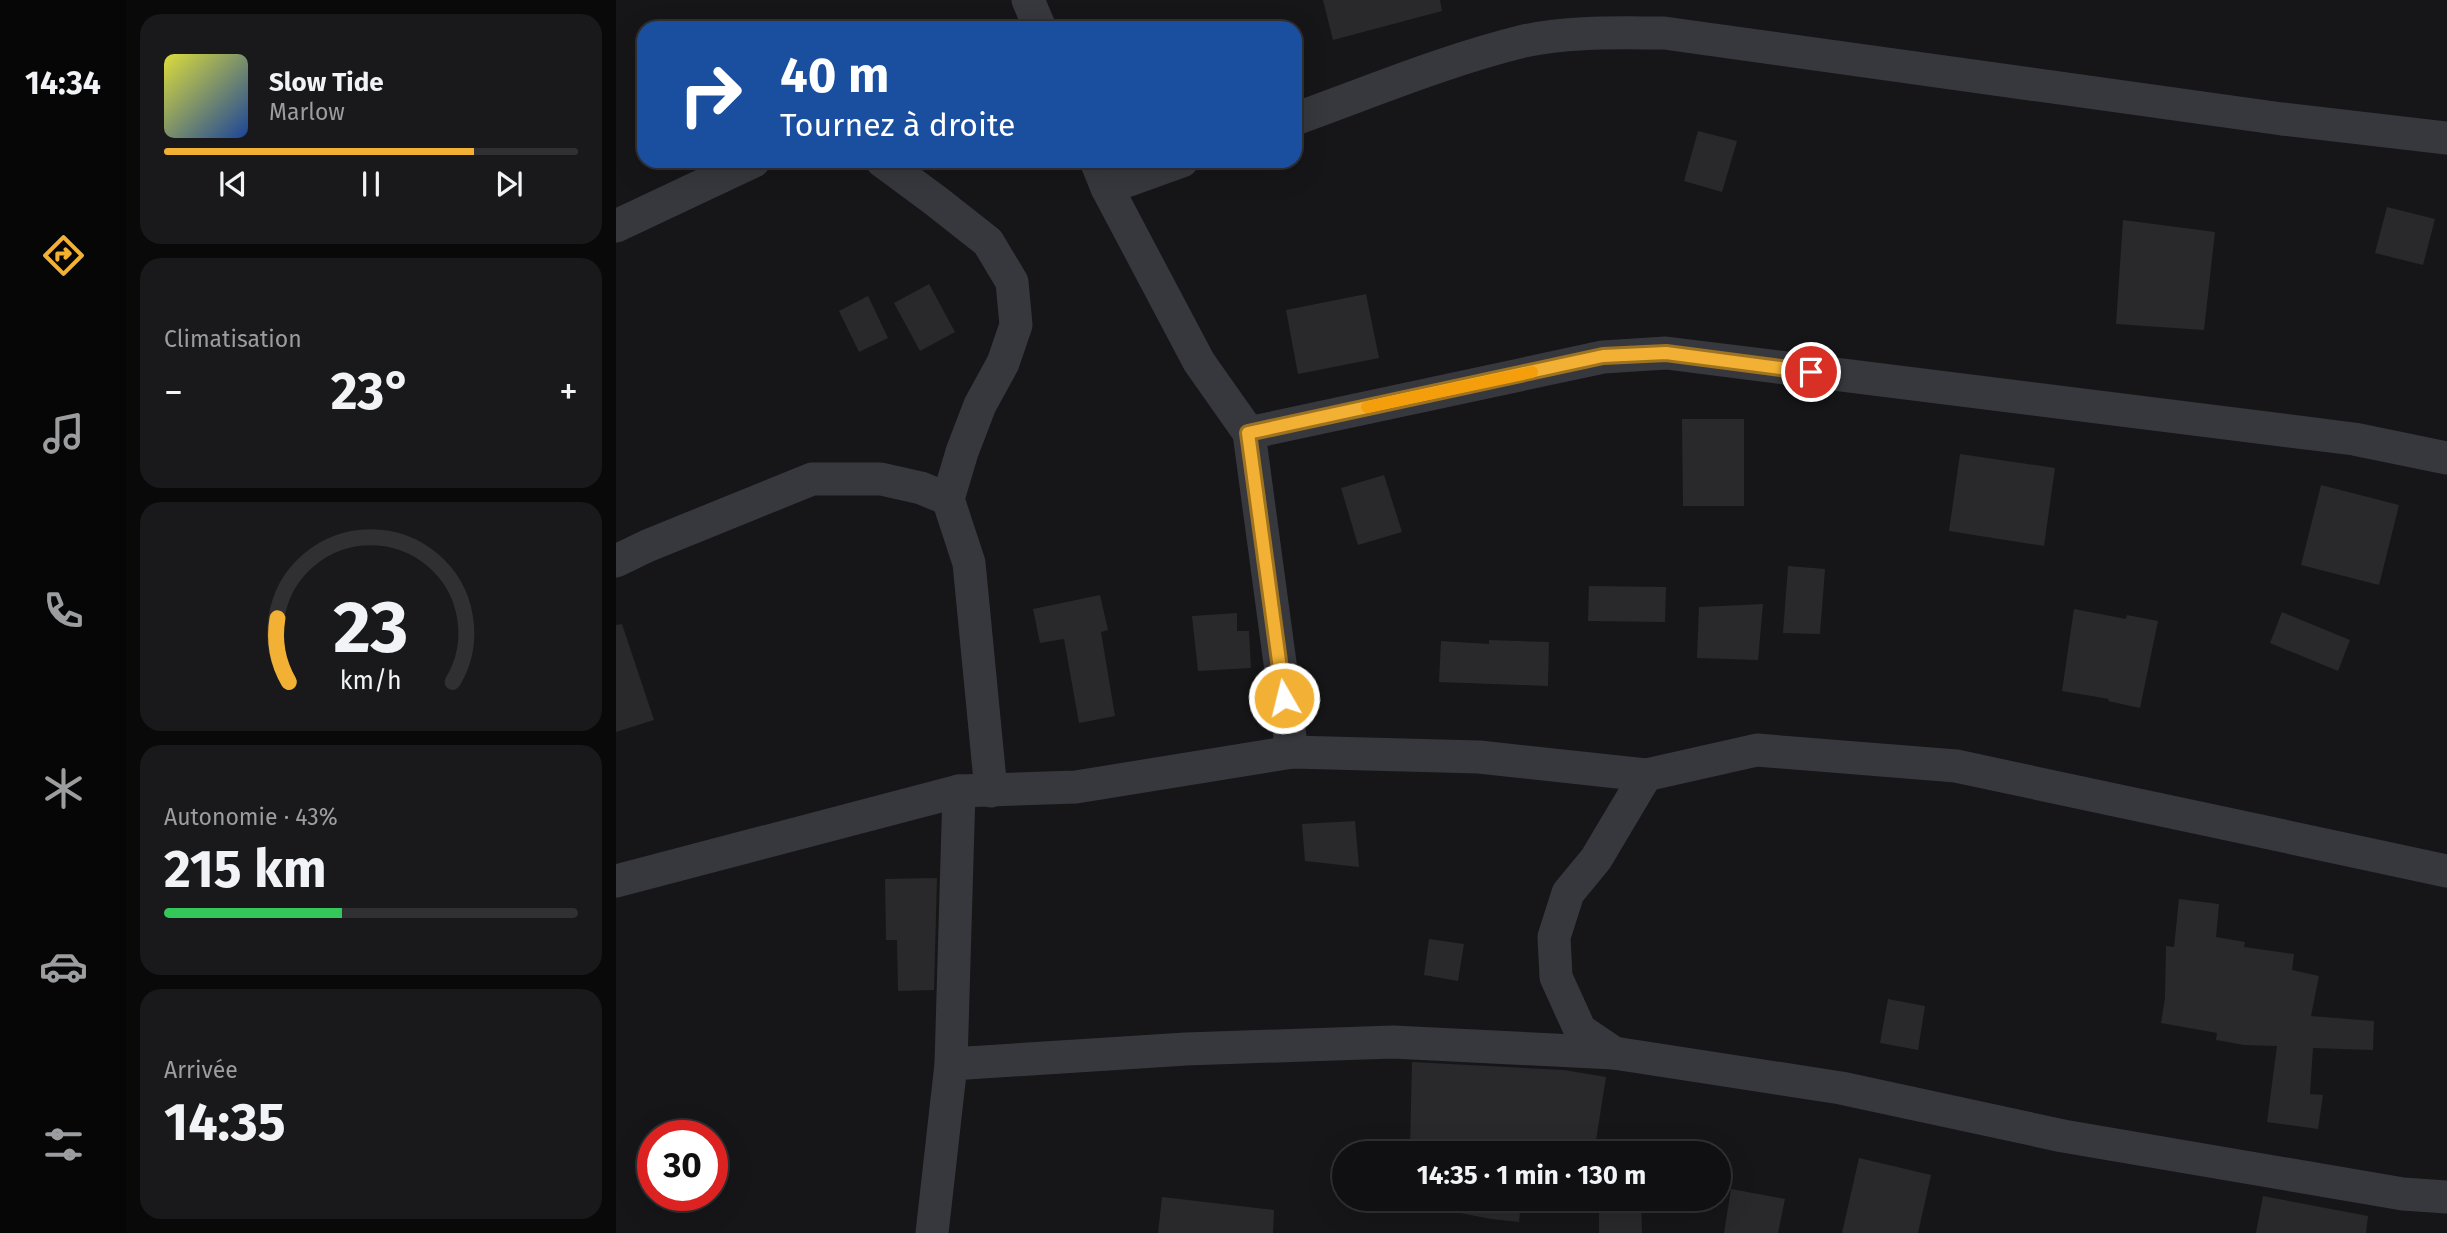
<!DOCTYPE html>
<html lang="fr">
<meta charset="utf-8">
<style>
:root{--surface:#101012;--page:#19191b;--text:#f1f3f6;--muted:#9c9d9f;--line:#303032;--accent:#f2b134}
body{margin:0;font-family:"Fira Sans",sans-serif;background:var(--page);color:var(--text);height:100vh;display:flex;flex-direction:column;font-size:26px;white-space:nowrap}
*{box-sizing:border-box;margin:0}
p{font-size:23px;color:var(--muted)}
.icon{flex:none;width:38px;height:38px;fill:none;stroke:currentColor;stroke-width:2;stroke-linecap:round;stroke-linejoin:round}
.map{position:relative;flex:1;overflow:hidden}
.side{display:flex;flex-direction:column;gap:14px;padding:14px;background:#09090a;width:490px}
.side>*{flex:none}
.banner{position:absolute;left:21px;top:21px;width:665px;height:147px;border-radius:21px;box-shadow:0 7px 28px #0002,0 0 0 2px var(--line);background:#1a4fa0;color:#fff;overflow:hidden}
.speed{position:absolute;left:21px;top:1120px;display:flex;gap:14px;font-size:35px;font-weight:700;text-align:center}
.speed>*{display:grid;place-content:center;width:91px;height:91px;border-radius:50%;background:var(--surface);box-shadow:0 7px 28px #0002,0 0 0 2px var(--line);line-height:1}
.speed .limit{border:10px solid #d22;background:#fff;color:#111}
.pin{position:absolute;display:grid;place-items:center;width:60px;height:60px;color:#fff;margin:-30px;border:4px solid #fff;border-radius:50%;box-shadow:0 2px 7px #0007}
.me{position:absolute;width:77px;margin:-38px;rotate:352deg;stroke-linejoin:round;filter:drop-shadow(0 0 5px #0008)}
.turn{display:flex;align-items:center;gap:24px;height:147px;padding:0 28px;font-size:32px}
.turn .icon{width:91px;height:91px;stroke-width:2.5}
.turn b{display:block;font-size:49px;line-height:60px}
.big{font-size:52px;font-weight:700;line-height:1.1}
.side .card{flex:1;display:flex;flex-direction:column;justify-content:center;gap:10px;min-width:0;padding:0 24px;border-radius:21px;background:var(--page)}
.side .dial{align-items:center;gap:0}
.dial svg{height:182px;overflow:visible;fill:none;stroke:var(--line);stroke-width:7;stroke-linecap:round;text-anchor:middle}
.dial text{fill:var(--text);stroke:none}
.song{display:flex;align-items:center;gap:21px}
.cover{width:84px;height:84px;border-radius:10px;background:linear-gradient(135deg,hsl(60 70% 55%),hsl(220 70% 35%))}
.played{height:7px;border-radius:4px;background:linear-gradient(90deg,var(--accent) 75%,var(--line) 75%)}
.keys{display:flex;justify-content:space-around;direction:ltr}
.heat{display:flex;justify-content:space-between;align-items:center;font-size:38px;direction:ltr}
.charge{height:10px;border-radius:5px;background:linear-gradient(90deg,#34c759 43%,var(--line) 0)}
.trip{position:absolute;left:716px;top:1141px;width:399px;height:70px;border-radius:35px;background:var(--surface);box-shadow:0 7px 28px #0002,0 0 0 2px var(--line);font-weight:700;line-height:70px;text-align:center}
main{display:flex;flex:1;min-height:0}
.dock{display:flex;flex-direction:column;width:126px;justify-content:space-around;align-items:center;background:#060607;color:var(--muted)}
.dock .icon{width:49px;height:49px}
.dock .current{color:var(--accent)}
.dock b{font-size:32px;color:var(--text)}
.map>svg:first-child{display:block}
.building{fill:#29292c}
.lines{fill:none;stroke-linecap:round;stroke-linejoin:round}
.minor{stroke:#37383d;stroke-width:33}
.route-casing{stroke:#9d7322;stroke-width:18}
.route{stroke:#f2b134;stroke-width:12}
.slow{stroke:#f59e0b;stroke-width:12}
</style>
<main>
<nav class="dock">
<b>14:34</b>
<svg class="icon current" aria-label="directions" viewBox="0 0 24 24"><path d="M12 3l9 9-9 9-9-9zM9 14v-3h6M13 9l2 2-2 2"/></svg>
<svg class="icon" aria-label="music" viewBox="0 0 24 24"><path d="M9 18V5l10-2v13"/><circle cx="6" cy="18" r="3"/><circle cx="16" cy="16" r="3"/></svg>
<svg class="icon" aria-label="phone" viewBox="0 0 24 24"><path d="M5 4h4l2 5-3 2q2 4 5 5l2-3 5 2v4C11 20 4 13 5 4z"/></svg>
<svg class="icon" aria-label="climate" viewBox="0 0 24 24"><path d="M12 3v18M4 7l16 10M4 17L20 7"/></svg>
<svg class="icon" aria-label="car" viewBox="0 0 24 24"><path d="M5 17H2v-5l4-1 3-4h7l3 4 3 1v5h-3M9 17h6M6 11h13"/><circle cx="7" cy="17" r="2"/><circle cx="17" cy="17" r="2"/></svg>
<svg class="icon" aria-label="filters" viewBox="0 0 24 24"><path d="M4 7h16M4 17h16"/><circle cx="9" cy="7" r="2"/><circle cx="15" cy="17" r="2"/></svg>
</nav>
<section class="side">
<div class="card">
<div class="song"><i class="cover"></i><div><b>Slow Tide</b><p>Marlow</p></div></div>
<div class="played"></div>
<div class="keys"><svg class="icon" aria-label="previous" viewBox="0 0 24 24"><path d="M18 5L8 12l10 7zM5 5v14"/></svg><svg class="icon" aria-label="pause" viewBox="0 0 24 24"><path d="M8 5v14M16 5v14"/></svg><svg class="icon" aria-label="next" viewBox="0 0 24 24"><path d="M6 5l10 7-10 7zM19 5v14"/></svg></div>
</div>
<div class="card"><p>Climatisation</p>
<div class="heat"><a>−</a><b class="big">23°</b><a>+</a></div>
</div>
<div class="card dial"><svg viewBox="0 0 100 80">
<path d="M14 69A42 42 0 1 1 86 69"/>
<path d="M14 69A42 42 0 0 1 9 41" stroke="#f2b134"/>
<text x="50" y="56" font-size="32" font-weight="700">23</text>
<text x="50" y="72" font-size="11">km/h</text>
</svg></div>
<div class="card"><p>Autonomie · 43%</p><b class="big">215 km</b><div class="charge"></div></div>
<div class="card"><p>Arrivée</p><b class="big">14:35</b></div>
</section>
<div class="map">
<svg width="1831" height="1233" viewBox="0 0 1831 1233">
<rect width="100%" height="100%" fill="#161618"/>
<g class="building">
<path d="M707 0H824L826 11 717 40Z"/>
<path d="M1082 131 1121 141 1106 192 1068 181Z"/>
<path d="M1771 207 1819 219 1807 265 1759 253Z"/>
<path d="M1507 220 1599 232 1588 330 1500 324Z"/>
<path d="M313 284 339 332 304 351 278 303Z"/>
<path d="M750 294 763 358 682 374 670 310Z"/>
<path d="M252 296 272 338 243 352 223 311Z"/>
<path d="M1066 419H1128V506H1067Z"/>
<path d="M1344 454 1439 468 1428 546 1333 531Z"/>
<path d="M768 475 786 532 742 545 725 488Z"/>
<path d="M1705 485 1783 505 1763 585 1685 565Z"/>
<path d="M1172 566 1209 569 1204 634 1167 633Z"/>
<path d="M973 586 1050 587 1049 622 972 621Z"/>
<path d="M484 595 492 630 485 632 499 716 463 723 448 639 424 643 417 609Z"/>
<path d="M1147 604 1142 660 1081 658 1083 607Z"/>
<path d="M1458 609 1510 619 1511 615 1542 621 1524 708 1492 701 1493 699 1446 691Z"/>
<path d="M1666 612 1734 640 1722 671 1654 643Z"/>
<path d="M621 613V631H633L635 668 582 671 576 616Z"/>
<path d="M6 624 38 720 0 732V625Z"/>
<path d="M873 640 933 642 932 686 823 682 825 641 873 644Z"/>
<path d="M739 821 743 867 689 861 686 824Z"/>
<path d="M321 878 318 990 282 991 281 940H270L269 879Z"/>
<path d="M1563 899 1603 904 1600 937 1629 942 1628 947 1678 954 1676 970 1703 976 1695 1016 1758 1021 1757 1050 1697 1048 1694 1094 1707 1095 1702 1129 1651 1122 1661 1046 1628 1045 1600 1040 1601 1033 1545 1023 1549 998 1550 946 1558 947Z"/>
<path d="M813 939 848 944 842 981 808 975Z"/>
<path d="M1272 999 1309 1006 1302 1050 1264 1043Z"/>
<path d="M796 1062 948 1070 990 1077 978 1153H776V1145H794Z"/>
<path d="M1243 1158 1315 1175 1302 1233H1226Z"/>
<path d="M1115 1189 1169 1199 1162 1233H1108Z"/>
<path d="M1647 1196 1752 1216 1750 1233H1640Z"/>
<path d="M546 1197 658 1210 657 1233H542Z"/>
<path d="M772 1199H1025L1026 1233H983V1211L905 1200 903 1222 875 1219Z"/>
</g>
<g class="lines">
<g class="minor">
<path d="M412 0 424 28"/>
<path d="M679 119C754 92 830 60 908 41 953 31 1002 33 1048 33L1666 119 1831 138"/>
<path d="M266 161 320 201 372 242 396 282 400 325 387 363 364 405 346 452 332 499 353 563 375 791"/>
<path d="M480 161 491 188 583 362 633 433 676 752"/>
<path d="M491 188 566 161"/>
<path d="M0 226 138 161"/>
<path d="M633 433 987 357 1050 353 1738 439 1831 458"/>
<path d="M0 561 31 546 196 479H265L305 488 332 499"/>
<path d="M0 881 343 791 460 787 676 752 863 757 1030 775 1141 750 1340 766 1831 871"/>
<path d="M998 1053 964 1030 940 977 938 937 952 893 980 859 1030 775"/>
<path d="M335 1064 570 1049 777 1042 998 1053 1225 1088 1447 1136 1787 1194 1831 1197"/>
<path d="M316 1233 335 1064 343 791"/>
</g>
</g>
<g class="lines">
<defs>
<path id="route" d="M668 698 632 433 987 356 1050 353 1195 372"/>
</defs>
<use href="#route" class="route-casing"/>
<use href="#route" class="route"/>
<path class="slow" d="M751 407 916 372"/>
</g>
</svg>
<div class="speed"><div class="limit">30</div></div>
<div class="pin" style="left:1195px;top:372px;background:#d93025"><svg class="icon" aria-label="arrive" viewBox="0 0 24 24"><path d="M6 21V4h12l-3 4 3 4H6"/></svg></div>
<svg class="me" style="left:668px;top:698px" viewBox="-20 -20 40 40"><circle r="17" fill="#f2b134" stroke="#fff" stroke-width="3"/><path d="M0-11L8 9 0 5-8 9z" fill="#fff"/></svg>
<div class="trip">14:35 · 1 min · 130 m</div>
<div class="banner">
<div class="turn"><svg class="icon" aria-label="right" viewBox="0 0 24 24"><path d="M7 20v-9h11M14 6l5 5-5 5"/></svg><div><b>40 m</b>Tournez à droite</div></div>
</div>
</div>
</main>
